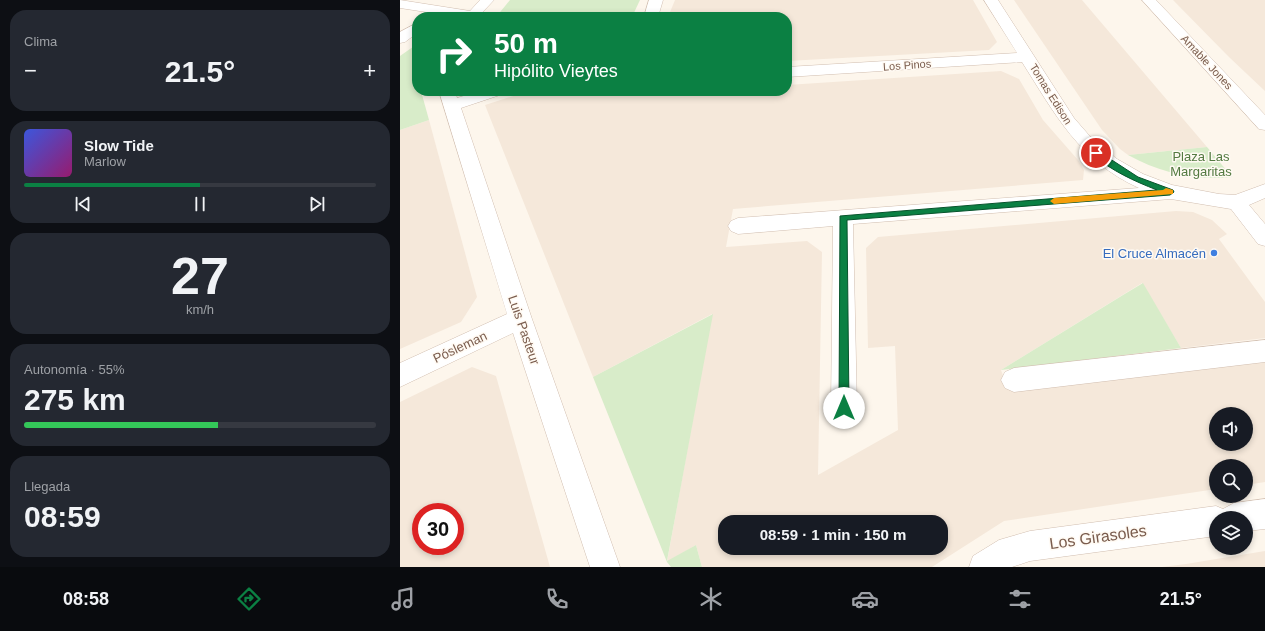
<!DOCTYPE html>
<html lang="es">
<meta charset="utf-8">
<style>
:root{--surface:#171b24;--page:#242831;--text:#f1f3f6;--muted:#9ea1a6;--line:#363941;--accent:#0b8043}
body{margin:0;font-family:Helvetica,sans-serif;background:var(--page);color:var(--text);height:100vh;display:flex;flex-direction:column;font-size:15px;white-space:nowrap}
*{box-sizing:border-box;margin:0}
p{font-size:13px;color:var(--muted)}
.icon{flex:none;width:22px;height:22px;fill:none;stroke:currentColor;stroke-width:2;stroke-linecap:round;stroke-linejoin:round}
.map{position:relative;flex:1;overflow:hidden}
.panel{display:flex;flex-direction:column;gap:10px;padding:10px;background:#0d0f14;width:400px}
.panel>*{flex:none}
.hud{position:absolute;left:12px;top:12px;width:380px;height:84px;border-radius:16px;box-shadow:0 2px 6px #0003;background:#0b8043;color:#fff;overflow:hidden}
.fabs{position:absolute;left:809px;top:407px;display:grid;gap:8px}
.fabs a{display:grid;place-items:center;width:44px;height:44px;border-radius:50%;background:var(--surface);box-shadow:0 2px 6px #0003;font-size:20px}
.speed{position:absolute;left:12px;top:503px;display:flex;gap:8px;font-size:20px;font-weight:700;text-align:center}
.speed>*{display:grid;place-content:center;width:52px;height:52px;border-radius:50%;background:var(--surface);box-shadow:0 2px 6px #0003;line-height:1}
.speed .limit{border:6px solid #d22;background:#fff;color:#111}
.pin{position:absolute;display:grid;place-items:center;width:34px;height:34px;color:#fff;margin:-17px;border:2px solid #fff;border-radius:50%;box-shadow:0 1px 4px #0007}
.me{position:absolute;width:44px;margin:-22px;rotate:0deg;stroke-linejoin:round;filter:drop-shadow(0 0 3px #0008)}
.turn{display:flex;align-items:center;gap:14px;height:84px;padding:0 16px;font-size:18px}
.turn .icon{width:52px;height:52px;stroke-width:2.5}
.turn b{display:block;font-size:28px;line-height:34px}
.big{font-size:30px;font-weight:600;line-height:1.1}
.panel .widget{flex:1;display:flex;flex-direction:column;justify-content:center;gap:6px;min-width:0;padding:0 14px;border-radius:16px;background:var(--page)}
.panel .dial{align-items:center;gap:0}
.dial b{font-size:52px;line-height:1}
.song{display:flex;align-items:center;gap:12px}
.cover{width:48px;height:48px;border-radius:6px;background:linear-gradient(135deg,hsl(230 70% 55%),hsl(320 70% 35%))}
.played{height:4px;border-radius:2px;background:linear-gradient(90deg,var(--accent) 50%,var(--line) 50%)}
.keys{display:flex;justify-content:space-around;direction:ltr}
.heat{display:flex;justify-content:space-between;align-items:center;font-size:22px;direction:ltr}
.charge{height:6px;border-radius:3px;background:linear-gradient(90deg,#34c759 55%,var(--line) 0)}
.trip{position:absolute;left:318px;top:515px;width:230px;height:40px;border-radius:16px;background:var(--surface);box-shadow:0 2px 6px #0003;font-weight:600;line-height:40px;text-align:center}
.menu{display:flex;height:64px;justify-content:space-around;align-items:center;background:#090b0e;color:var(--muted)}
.menu .icon{width:28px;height:28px}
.menu .active{color:var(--accent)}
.menu b{font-size:18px;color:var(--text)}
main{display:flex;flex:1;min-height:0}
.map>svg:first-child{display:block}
.residential{fill:#f5e8da;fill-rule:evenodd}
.green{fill:#d8ecc9}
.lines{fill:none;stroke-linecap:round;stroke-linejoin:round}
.minor-casing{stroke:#d1beb0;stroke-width:1}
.minor{fill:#fff;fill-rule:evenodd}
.route{fill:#0b8043;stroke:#07532c}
.slow{fill:#f59e0b}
.shop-dot{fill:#3f7fe0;stroke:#fffaf3;stroke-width:1.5}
.labels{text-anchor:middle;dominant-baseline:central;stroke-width:3;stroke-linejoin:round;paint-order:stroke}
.far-street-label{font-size:11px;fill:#7a5c4d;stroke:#fffaf3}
.park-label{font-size:13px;fill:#537a41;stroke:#fffaf3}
.shop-label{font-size:13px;fill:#366cbe;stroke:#fffaf3;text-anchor:end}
.street-label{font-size:13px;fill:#7a5c4d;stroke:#fffaf3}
.near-street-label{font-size:16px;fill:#7a5c4d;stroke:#fffaf3}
</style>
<main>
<section class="panel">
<div class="widget"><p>Clima</p>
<div class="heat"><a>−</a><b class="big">21.5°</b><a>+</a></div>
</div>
<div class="widget">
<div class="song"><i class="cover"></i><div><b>Slow Tide</b><p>Marlow</p></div></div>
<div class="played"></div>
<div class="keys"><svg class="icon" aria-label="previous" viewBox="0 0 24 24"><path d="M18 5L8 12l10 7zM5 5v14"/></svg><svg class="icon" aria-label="pause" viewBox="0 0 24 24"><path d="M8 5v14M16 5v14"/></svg><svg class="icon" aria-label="next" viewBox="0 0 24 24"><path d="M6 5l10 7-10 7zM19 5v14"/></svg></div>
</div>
<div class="widget dial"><b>27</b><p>km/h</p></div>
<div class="widget"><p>Autonomía · 55%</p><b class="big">275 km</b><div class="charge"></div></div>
<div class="widget"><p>Llegada</p><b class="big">08:59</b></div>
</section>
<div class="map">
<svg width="865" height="567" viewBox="0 0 865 567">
<rect width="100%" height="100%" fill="#fdf6ec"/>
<g class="residential">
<path d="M275 0H573L597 42 589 50 387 61V17H268Z"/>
<path d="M614 0H682L807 147 728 155 720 149 702 130Z"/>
<path d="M773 0H865V91L829 57Z"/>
<path d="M601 71 619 79 643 120 678 160 684 170 683 180 333 209 326 247 407 241 422 252 418 475 498 430 495 346 468 348 466 248 478 237 776 211 793 212 812 220 827 234 819 239 865 302V338L781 348 742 283 601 370 608 390 865 360V482L846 485V466H816V489L604 521 532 567H302L296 545 267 562 312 314 193 377 85 105 129 91H387V85ZM816 414H846V444H816ZM325 522H541V548H325Z"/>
<path d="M29 120 77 297 61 322 0 349V130Z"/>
<path d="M72 367 96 376 150 567H0V402ZM21 512H55V546H21Z"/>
<path d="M865 551V567H762L786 564Z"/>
</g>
<g class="green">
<path d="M110 0H240L232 17H96Z"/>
<path d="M17 44V91H21L29 120 0 130V56Z"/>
<path d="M807 147 832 177C794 181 761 173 728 155Z"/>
<path d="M743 283 781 348 601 370 723 295Z"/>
<path d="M313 314 267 561 296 545 302 567H271L267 562 193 377Z"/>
</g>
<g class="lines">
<defs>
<g id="minor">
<path d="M0 0 70 11 80 0H94L78 17H59L0 8Z"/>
<path d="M249 0H263L258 17H244Z"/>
<path d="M584 0H598L674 118 694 141 717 159 743 174 772 185 819 194 835 195 865 184V198L849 205 865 224V246L858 244 831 209 771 199 453 224 457 408 453 417 444 421 435 417 431 408 433 226 338 234 331 231 328 226 331 221 338 218 739 188C679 161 655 114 622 62L387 77V67L617 53Z"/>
<path d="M742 0H756L865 115V130L859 129Z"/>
<path d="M17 23V33L5 42 0 43V32Z"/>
<path d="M39 91H55L57 98 80 91H105L103 94 61 108 132 319 220 567H190L113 333 0 387V363L107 314Z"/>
<path d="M865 340V362L614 392 605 388 601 380 605 372 614 368Z"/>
<path d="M865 499V529L846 531V518H816V536L630 561 612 567H569L573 556 599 540 630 531 816 506 823 509 834 503Z"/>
</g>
</defs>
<use href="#minor" class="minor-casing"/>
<use href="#minor" class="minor"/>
</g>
<path class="route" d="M693 151H698L738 177 773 190 774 192 770 195 447 220 449 408 448 412 444 414 440 412 439 408 440 216 757 190C734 181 712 171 693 155Z"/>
<path class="slow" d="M766 188 773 190V194L654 204 650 201 654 198 763 190Z"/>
<circle class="shop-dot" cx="814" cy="253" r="4"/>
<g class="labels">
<g class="far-street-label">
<text transform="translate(807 62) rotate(47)">Amable Jones</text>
<text transform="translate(507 65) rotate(-4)">Los Pinos</text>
<text transform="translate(651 94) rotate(58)">Tomas Edison</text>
</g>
<g class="park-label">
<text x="801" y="156">Plaza Las<tspan x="801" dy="15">Margaritas</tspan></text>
</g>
<g class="shop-label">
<text x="806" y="253">El Cruce Almacén</text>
</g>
<g class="street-label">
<text transform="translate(124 330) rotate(71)">Luis Pasteur</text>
<text transform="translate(60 347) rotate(-25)">Pósleman</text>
</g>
<g class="near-street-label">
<text transform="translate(698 537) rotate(-8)">Los Girasoles</text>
</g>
</g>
</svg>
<div class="fabs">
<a><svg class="icon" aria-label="sound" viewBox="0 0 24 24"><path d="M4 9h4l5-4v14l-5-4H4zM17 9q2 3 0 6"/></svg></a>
<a><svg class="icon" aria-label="search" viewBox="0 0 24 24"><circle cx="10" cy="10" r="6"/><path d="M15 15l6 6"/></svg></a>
<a><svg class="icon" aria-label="layers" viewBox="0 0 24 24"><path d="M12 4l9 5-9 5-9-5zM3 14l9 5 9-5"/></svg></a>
</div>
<div class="speed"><div class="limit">30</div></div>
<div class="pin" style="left:696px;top:153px;background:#d93025"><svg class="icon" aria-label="arrive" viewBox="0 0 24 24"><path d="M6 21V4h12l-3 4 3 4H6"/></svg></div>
<svg class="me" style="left:444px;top:408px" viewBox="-20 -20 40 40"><circle r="19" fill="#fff"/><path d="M0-13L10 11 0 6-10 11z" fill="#0b8043"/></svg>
<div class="trip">08:59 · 1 min · 150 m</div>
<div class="hud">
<div class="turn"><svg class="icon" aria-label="right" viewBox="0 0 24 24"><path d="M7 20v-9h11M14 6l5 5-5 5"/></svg><div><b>50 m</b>Hipólito Vieytes</div></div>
</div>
</div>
</main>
<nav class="menu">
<b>08:58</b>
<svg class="icon active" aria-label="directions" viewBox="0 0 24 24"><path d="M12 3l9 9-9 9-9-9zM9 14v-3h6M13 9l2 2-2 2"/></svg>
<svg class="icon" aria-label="music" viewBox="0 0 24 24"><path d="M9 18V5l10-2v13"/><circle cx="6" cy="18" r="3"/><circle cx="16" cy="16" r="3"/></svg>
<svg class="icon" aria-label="phone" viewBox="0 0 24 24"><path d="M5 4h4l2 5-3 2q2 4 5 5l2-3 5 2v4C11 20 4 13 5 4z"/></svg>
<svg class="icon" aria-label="climate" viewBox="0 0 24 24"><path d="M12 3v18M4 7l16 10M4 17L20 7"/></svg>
<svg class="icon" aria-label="car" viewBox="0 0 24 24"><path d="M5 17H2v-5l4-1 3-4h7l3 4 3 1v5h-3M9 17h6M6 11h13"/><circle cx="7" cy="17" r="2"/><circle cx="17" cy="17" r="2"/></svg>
<svg class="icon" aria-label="filters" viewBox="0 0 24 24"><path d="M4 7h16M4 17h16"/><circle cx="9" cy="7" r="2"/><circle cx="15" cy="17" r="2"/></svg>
<b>21.5°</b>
</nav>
